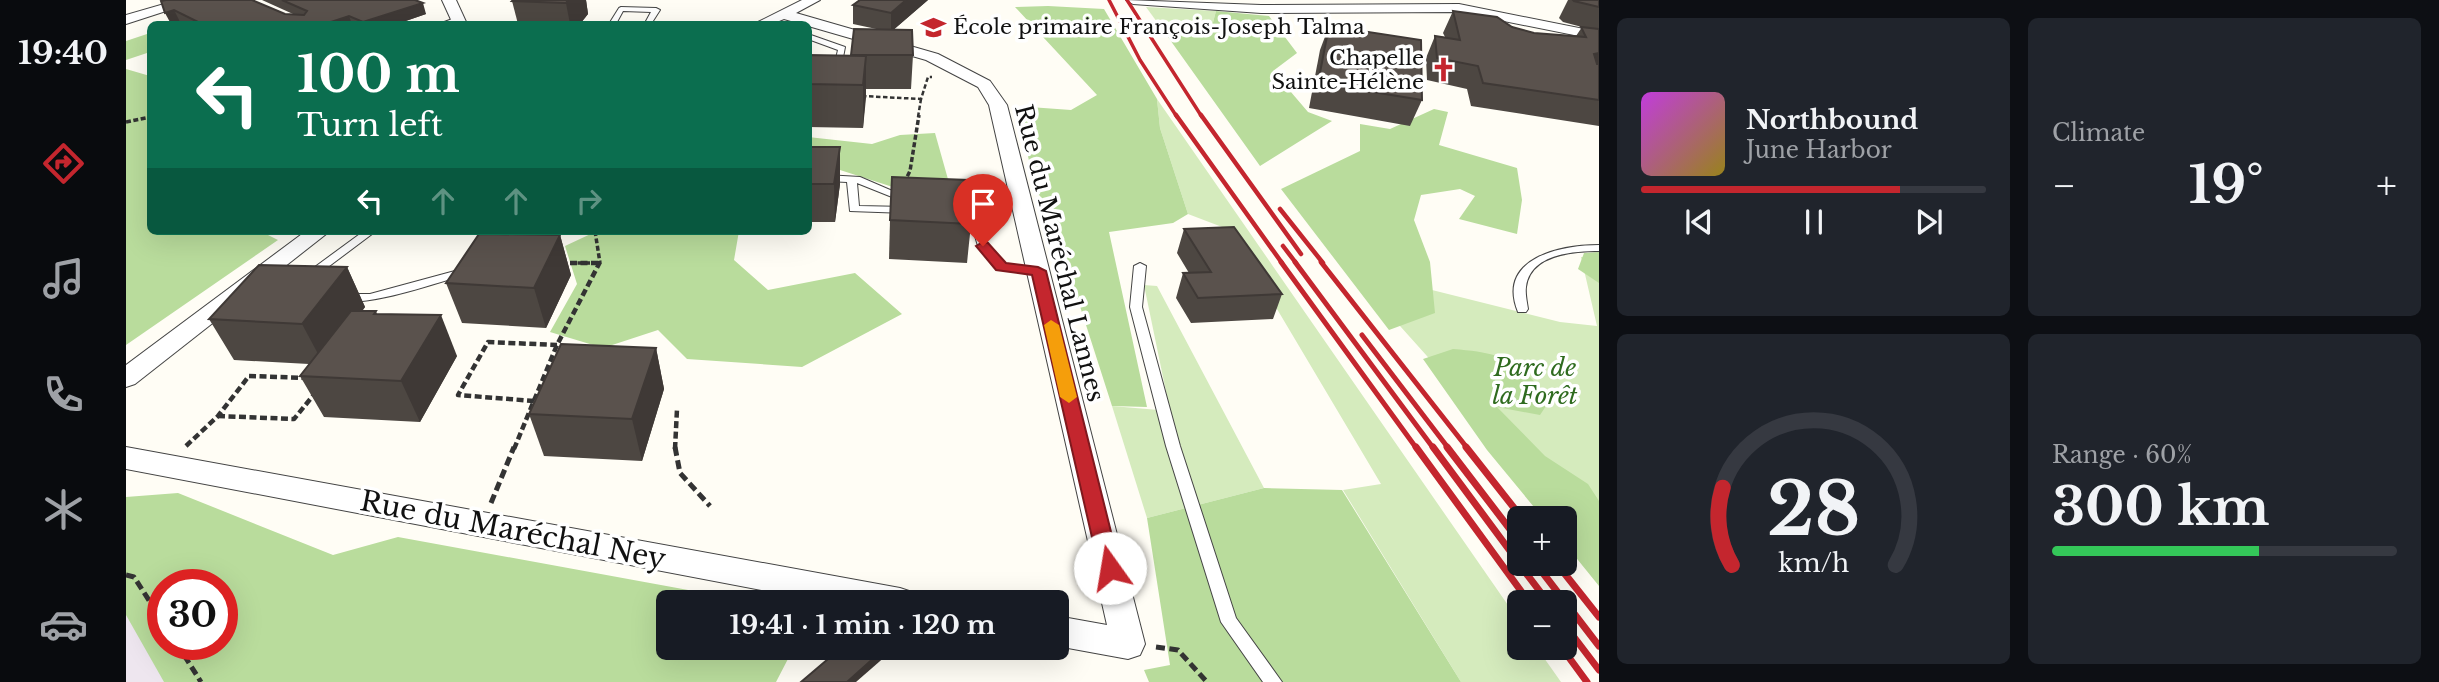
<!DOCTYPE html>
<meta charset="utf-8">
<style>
:root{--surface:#171b24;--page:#20242c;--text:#f1f3f6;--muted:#9ea1a6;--line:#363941;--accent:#c4262e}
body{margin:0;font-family:"Libre Baskerville",serif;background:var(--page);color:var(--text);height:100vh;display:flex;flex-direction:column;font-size:26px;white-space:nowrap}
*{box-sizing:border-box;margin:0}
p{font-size:23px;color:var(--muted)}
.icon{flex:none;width:38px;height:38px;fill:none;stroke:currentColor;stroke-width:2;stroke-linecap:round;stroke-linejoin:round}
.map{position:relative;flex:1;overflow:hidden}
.side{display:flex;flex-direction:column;gap:18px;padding:18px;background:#0d0f14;width:840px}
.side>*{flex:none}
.guide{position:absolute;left:21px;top:21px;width:665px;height:214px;border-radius:10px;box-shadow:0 7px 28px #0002;background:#0b6e4f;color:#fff;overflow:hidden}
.tools{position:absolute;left:1381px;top:506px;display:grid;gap:14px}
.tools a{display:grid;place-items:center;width:70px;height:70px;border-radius:10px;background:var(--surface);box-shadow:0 7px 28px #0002;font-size:35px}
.speed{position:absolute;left:21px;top:569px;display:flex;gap:14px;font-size:35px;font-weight:700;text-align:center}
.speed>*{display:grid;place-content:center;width:91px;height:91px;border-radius:50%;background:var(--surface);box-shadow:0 7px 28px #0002;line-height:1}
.speed .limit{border:10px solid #d22;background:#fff;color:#111}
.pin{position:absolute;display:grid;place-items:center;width:60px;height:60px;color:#fff;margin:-72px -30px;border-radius:50% 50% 50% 0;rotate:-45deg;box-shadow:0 0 7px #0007}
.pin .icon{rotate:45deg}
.me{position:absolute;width:77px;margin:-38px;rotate:347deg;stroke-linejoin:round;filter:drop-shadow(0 0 5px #0008)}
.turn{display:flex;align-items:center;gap:24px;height:147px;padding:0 35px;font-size:32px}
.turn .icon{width:91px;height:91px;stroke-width:2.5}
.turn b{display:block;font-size:49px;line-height:60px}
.lanes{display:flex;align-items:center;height:66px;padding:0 35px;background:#0003;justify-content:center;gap:35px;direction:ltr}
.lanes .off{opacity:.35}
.big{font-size:52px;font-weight:700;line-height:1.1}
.side .tile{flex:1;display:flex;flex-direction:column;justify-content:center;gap:10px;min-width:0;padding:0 24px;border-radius:10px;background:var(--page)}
.side .dial{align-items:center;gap:0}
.dial svg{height:182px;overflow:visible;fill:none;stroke:var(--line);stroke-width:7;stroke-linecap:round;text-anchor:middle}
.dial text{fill:var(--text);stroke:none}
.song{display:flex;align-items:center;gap:21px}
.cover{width:84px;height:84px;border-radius:10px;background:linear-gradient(135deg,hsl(290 70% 55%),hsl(50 70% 35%))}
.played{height:7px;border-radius:4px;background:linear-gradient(90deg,var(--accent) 75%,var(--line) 75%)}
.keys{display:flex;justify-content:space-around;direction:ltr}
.heat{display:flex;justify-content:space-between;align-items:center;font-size:38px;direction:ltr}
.charge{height:10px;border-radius:5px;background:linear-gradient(90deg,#34c759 60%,var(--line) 0)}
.side .tiles{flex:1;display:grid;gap:18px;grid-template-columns:repeat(2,1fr)}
.trip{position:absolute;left:530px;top:590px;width:413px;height:70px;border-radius:10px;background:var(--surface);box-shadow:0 7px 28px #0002;font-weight:700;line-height:70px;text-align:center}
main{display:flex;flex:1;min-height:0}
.tabs{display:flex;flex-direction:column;width:126px;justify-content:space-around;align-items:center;background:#090b0e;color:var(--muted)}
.tabs .icon{width:49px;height:49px}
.tabs .active{color:var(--accent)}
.tabs b{font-size:32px;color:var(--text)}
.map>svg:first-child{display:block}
.industrial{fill:#eee6ef}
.green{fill:#d5ebbd}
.forest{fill:#b9dc9c;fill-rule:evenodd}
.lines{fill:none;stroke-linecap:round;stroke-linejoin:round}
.service-casing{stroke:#444;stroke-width:2}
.minor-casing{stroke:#444;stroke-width:2}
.path-far3{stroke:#333;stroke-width:2.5;stroke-dasharray:4.5 2.5;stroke-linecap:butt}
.path-far2{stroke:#333;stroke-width:3.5;stroke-dasharray:5 2.5;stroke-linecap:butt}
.path-far1{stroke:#333;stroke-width:4.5;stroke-dasharray:7 3.5;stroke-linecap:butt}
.path{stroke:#333;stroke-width:5;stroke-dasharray:9 4.5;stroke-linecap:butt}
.service{fill:#fff;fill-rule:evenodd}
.minor{fill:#fff;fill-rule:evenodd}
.rail-far3{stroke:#c4262e;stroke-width:3.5}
.rail-far2{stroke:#c4262e;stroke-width:4.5}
.rail-far1{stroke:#c4262e;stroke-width:5}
.rail{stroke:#c4262e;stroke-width:7}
.wall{fill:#4d4742}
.shaded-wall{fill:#3f3936}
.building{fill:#5a524d;stroke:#3f3936;stroke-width:2}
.route{fill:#c4262e;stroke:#7f191e;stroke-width:2}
.slow{fill:#f59e0b}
.labels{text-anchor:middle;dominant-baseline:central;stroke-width:7;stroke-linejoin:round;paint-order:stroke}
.far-poi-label{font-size:21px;fill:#111;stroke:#fff;text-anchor:start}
.street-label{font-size:24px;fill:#111;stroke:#fff}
.park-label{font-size:24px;font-style:italic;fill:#2f6b1f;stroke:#fff}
.near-street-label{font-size:28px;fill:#111;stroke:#fff}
</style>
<main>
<nav class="tabs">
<b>19:40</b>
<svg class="icon active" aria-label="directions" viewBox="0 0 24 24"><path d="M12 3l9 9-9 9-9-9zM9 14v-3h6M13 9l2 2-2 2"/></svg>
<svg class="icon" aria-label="music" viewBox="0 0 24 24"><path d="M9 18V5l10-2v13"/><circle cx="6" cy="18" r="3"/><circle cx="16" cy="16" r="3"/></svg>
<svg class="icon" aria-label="phone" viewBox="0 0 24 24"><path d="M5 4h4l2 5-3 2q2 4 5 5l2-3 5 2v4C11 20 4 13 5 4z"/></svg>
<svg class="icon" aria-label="climate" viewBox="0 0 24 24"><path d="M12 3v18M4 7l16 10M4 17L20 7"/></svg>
<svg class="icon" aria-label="car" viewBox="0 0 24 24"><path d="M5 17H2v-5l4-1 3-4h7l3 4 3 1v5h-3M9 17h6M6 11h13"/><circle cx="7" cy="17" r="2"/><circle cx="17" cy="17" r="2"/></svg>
</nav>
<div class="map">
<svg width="1473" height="682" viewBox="0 0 1473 682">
<rect width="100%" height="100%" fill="#fffdf5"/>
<path class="industrial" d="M0 586 60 682H0Z"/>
<g class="green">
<path d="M1020 7 1090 11 1085 30 1042 37Z"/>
<path d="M1031 99 1393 621V648H1411L1435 682H1335L1217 490 1255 484 1104 230 1062 214 1034 128Z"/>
<path d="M1455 257H1473V548L1257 307 1266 280 1434 322 1471 326Z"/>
<path d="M1018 285 1031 286 1138 488 1021 518 986 406 1044 411Z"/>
</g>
<g class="forest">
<path d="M922 6 978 9 1031 99 1034 128 1062 214 1047 223 983 232 1021 407 986 406 935 247V229L910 190 890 106 945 110 971 95 889 7Z"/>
<path d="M1090 11 1143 16 1171 53 1147 71 1182 112 1206 121 1134 166 1042 37 1085 30Z"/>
<path d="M24 33V52L0 60V41Z"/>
<path d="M0 69 24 76V231H134L152 240 0 345Z"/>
<path d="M1308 109 1322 112 1313 145 1391 168 1396 200 1391 234 1333 219 1349 196 1334 189 1295 195 1288 220 1304 262 1309 313 1263 330 1155 189 1234 151V124L1264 129Z"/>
<path d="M809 133 827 197 804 199 683 160 682 137 746 144 774 135Z"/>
<path d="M471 231H613L608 260 642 290 729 273 776 314 676 367 561 359 532 330 477 348 424 332 451 284 439 246Z"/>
<path d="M1473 252V283L1452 269 1458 253Z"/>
<path d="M1327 349C1378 353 1392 360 1424 400L1414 415 1371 407 1419 456 1462 484 1473 501V586L1439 544 1438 518H1417L1361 450 1297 359Z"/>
<path d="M1138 488 1216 490 1335 682H1023L1018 670 1044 665 1021 518Z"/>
<path d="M52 493 207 555 272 537 584 594 594 602H542V648H652L663 657 650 682H38L0 615V497ZM37 584H96V644H37Z"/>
</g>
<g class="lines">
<defs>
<g id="service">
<path d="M495 7 530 8 534 10 525 24H483L493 8ZM497 11 525 12 519 23 491 22Z"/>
<path d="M329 18 333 20C328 24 320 25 313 24Z"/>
<path d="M682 34 719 47 714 73 707 71 712 50 682 39Z"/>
<path d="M682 174 734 177 785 199 784 201H776L731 183 733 206 780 207 785 210 780 213 724 211 721 182 682 180Z"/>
<path d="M831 206 852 212 862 245 878 264 912 268 918 271 916 273 871 269 852 246 843 216 826 209Z"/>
<path d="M238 231H250L186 279H178L176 277 178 275Z"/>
<path d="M1473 245V251C1447 251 1404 254 1400 287 1399 294 1401 302 1402 309L1400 312H1392C1370 258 1435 245 1473 245Z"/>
<path d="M1014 263 1020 266 1016 307 1054 446 1110 618 1156 682H1137L1095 622 1040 446 1004 307 1008 266Z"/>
<path d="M340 268 346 271 344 273C319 280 230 312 212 298L218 294H244Z"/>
</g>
<g id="minor">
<path d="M52 0H74L0 24V15Z"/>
<path d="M316 0H330L341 24H327Z"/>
<path d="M676 0H694L670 13 812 54 864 81 881 105 1019 644 1014 655 1002 659 931 646V616L981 625 863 105 852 87 800 60 658 19 646 24H628Z"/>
<path d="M1000 0 1135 5 1333 4 1473 32V40L1333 12 1135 13 1007 4Z"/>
<path d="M180 231H204L9 384 0 387V365Z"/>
<path d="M0 447 774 588 786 592 790 602H699L0 469Z"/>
</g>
</defs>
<use href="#service" class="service-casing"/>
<use href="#minor" class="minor-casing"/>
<g class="path-far3">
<path d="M736 96 795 99 802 77H806"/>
<path d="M792 117 795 99"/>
</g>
<g class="path-far2">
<path d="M0 122 24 117"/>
<path d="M778 183 784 171 793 115"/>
<path d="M469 231 474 263"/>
<path d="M444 263H474"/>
</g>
<g class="path-far1">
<path d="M444 263H474"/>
<path d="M408 401 332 395 362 342 431 345"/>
<path d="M92 416 168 419 190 392"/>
<path d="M60 446 92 416 123 376 181 378"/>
<path d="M388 449 431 345 474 262"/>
<path d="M549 449 551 409"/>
</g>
<g class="path">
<path d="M549 447 554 473 584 506"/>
<path d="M365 503 388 447"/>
<path d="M0 575 8 577 37 622"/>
<path d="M51 644 75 682"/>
<path d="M1030 647 1052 650 1081 682"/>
</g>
<use href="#service" class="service"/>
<use href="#minor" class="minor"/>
<g class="rail-far3">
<path d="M983 0 1014 60 1051 117"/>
<path d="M1001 0 1076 117"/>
</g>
<g class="rail-far2">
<path d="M1050 115 1156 263"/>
<path d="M1075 115 1175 254"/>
<path d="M1154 209 1197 263"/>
<path d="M1157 246 1170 263"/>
</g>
<g class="rail-far1">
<path d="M1155 262 1291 449"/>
<path d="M1169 262 1308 449"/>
<path d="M1195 262 1342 449"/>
<path d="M1236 335 1323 449"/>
</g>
<g class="rail">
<path d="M1290 447 1403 602"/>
<path d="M1307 447 1393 563"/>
<path d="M1321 447 1393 541"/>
<path d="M1340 447 1396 518"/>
<path d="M1393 564 1422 602"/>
<path d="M1410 564 1473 646"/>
<path d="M1431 564 1473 617"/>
<path d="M1438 624 1473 670"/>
<path d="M1436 648 1461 682"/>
</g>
</g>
<g class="wall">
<path d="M37 0H126L159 14H167L136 0H289L300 14 271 24H59L54 22 45 24Z"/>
<path d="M460 0 462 14 454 24H392L386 1Z"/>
<path d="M734 0H802L767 30 787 55 785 89H740L737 128 682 127V55L725 56 728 29 755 30 727 24V5Z"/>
<path d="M1442 0H1473V126L1345 106 1341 89 1301 80 1300 58 1309 36 1319 37 1317 33 1327 11 1408 33 1450 36 1456 27 1437 22 1433 18Z"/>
<path d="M1203 26 1296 100 1284 126 1183 108 1194 50Z"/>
<path d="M682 147H714V184L709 222H682Z"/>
<path d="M764 220 845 224 841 263 763 259Z"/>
<path d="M1058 229 1156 294 1147 319 1065 323 1050 298 1057 273H1063L1051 253Z"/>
<path d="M434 235 445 275 420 328 336 323 320 283Z"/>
<path d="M221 267 239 307 236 311H250L251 314 331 356 294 422 198 417 174 376 183 364 108 360 83 319Z"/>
<path d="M530 348 538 389 516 461 418 456 403 414Z"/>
</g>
<g class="shaded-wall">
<path d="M442 0H460L462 14 454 24H444L440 3Z"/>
<path d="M780 0H802L765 32V13Z"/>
<path d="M297 3 300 14 271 24H238L237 22Z"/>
<path d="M48 10 54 22 45 24 39 13Z"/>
<path d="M223 16 226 24H199Z"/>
<path d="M1473 53V73L1468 54Z"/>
<path d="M740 56V98L737 128V85Z"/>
<path d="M714 147V184L709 222 708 184Z"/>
<path d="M434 235 445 275 420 328 408 288Z"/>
<path d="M221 267 239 307 198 365 176 324Z"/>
<path d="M315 315 331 356 294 422 275 381Z"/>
<path d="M530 348 538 389 516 461 506 419Z"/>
<path d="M759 648H769L730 682H721Z"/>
</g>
<g class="building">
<path d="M40 0H126L159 14 178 15 181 11 156 0H289L297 3 237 22 223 16 199 24H76L48 10 39 13 35 1Z"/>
<path d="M387 0H442L440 3 386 1Z"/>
<path d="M734 0H780L765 13 727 5Z"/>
<path d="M1447 0H1473V7L1448 1Z"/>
<path d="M1327 11 1371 17 1386 27 1408 33 1460 37 1455 27 1473 29V53L1468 54 1471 64H1473V100L1357 83 1352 66 1311 58 1309 36 1334 40Z"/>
<path d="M1203 26 1295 40 1296 100 1192 83Z"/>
<path d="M728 29 786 30 787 55H725Z"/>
<path d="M682 55 740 56 737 85 682 84Z"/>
<path d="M682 147H714L708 184H682Z"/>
<path d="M766 177 842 180 845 224 764 220Z"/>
<path d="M1108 227 1156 294 1072 298 1057 273 1085 272 1058 229Z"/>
<path d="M353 234 434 235 408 288 320 283Z"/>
<path d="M133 265 221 267 176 324 83 319Z"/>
<path d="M225 311H250L248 314 315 315 275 381 174 376Z"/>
<path d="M435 344 530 348 506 419 403 414Z"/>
<path d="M715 648H759L721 682H675Z"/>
</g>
<path class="route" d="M857 242 862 243 880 263 912 267 920 271 994 568 991 574 984 577 976 574 973 568 906 275 870 270 850 246Z"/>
<path class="slow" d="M925 320 933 325 951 397 943 403 934 397 918 325Z"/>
<defs>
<symbol id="school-bare" viewBox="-9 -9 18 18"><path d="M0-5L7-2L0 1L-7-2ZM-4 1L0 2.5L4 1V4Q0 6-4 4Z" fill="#c4262e" stroke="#fff" stroke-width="2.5" paint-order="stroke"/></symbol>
<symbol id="church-bare" viewBox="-9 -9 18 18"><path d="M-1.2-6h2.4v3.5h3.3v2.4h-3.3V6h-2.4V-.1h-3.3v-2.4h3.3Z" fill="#c4262e" stroke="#fff" stroke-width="2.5" paint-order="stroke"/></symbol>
</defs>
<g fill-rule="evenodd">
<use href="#school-bare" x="790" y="10" width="35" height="35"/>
<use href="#church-bare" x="1300" y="52" width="35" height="35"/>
</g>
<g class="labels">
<g class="far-poi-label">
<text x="827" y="27">École primaire François-Joseph Talma</text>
<text x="1298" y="58" text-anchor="end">Chapelle<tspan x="1298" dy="24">Sainte-Hélène</tspan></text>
</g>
<g class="street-label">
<text transform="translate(934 253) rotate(76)">Rue du Maréchal Lannes</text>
</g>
<g class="park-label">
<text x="1409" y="367">Parc de<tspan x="1409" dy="28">la Forêt</tspan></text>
</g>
<g class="near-street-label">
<text transform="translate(387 530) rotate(11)">Rue du Maréchal Ney</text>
</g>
</g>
</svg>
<div class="tools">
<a>+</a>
<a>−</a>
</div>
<div class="speed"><div class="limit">30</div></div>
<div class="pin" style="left:857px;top:246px;background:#d93025"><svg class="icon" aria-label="arrive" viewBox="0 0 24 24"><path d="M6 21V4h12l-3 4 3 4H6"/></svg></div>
<svg class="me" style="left:984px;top:568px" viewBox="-20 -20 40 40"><circle r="19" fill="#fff"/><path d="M0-13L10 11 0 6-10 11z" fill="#c4262e"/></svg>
<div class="trip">19:41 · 1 min · 120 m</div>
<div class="guide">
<div class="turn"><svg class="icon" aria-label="left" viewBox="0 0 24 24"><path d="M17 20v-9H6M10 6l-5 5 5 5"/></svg><div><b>100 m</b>Turn left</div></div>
<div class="lanes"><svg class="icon" aria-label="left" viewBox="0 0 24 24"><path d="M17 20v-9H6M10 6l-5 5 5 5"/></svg><svg class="icon off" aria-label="ahead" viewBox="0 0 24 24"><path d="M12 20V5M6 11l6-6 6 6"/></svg><svg class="icon off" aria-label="ahead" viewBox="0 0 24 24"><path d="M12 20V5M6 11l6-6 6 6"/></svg><svg class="icon off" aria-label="right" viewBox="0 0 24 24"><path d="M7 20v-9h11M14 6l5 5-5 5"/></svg></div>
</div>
</div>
<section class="side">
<div class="tiles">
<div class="tile">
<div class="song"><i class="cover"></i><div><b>Northbound</b><p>June Harbor</p></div></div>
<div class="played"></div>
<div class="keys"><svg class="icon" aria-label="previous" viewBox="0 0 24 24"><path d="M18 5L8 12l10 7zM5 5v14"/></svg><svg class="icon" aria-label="pause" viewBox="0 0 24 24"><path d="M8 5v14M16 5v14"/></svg><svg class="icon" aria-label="next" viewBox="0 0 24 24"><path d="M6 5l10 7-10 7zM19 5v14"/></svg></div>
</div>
<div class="tile"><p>Climate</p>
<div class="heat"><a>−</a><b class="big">19°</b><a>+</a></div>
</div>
<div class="tile dial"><svg viewBox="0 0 100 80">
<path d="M14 69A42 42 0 1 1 86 69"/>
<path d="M14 69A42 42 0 0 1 10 35" stroke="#c4262e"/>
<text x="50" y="56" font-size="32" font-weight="700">28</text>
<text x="50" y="72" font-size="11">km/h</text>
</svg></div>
<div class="tile"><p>Range · 60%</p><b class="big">300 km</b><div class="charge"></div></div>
</div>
</section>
</main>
